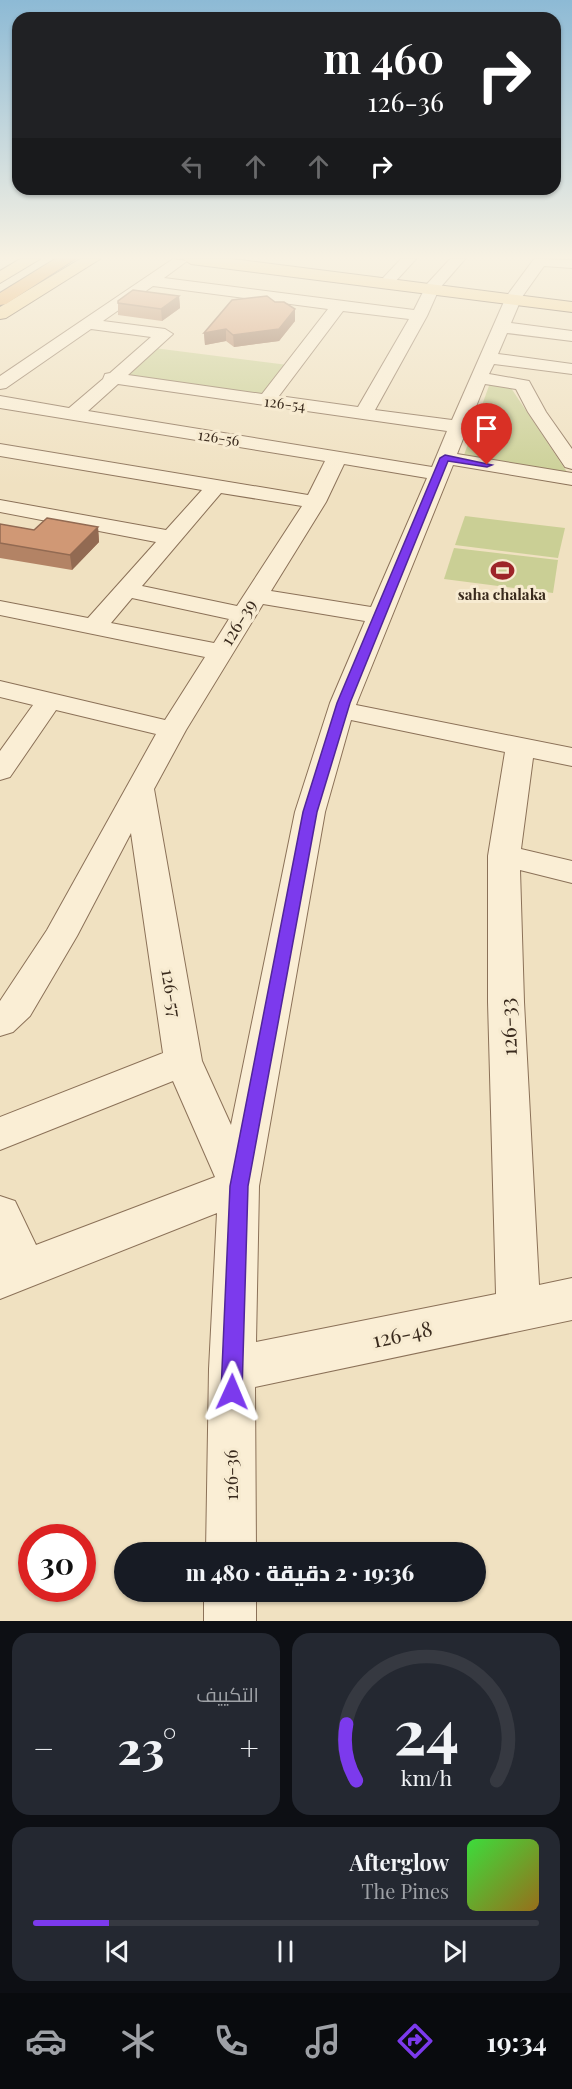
<!DOCTYPE html>
<html lang="ar">
<meta charset="utf-8">
<style>
:root{--surface:#171b24;--page:#242831;--text:#f1f3f6;--muted:#9ea1a6;--line:#363941;--accent:#7c3aed}
body{margin:0;font-family:"Playfair Display",Cairo,serif;background:var(--page);color:var(--text);direction:rtl;height:100vh;display:flex;flex-direction:column;font-size:22px;white-space:nowrap}
*{box-sizing:border-box;margin:0}
p{font-size:20px;color:var(--muted)}
.icon{flex:none;width:33px;height:33px;fill:none;stroke:currentColor;stroke-width:2;stroke-linecap:round;stroke-linejoin:round}
.map{position:relative;height:1621px;overflow:hidden;direction:ltr}
.side{display:flex;flex-direction:column;gap:12px;padding:12px;background:#0d0f14;flex:1}
.side>*{flex:none}
.hud{position:absolute;left:12px;top:12px;width:549px;height:183px;border-radius:18px;box-shadow:0 2px 4px #0004;direction:rtl;background:#202124;color:#fff;overflow:hidden}
.speed{position:absolute;left:18px;top:1524px;display:flex;gap:12px;font-size:30px;font-weight:700;text-align:center}
.speed>*{display:grid;place-content:center;width:78px;height:78px;border-radius:50%;background:var(--surface);box-shadow:0 2px 4px #0004;line-height:1}
.speed .limit{border:9px solid #d22;background:#fff;color:#111}
.pin{position:absolute;display:grid;place-items:center;width:51px;height:51px;color:#fff;margin:-62px -26px;border-radius:50% 50% 50% 0;rotate:-45deg;box-shadow:0 0 6px #0007}
.pin .icon{rotate:45deg}
.me{position:absolute;width:66px;margin:-33px;rotate:1deg;stroke-linejoin:round;filter:drop-shadow(0 0 4px #0008)}
.turn{display:flex;align-items:center;gap:21px;height:126px;padding:0 18px;font-size:27px}
.turn .icon{width:78px;height:78px;stroke-width:2.5}
.turn b{display:block;font-size:42px;line-height:51px}
.lanes{display:flex;align-items:center;height:57px;padding:0 18px;background:#0003;justify-content:center;gap:30px;direction:ltr}
.lanes .off{opacity:.35}
.big{font-size:45px;font-weight:800;line-height:1.1}
.side .card{flex:1;display:flex;flex-direction:column;justify-content:center;gap:9px;min-width:0;padding:0 21px;border-radius:18px;background:var(--page)}
.side .dial{align-items:center;gap:0}
.dial svg{height:156px;overflow:visible;fill:none;stroke:var(--line);stroke-width:7;stroke-linecap:round;text-anchor:middle}
.dial text{fill:var(--text);stroke:none}
.song{display:flex;align-items:center;gap:18px}
.cover{width:72px;height:72px;border-radius:9px;background:linear-gradient(135deg,hsl(120 70% 55%),hsl(40 70% 35%))}
.played{height:6px;border-radius:3px;background:linear-gradient(90deg,var(--accent) 15%,var(--line) 15%)}
.keys{display:flex;justify-content:space-around;direction:ltr}
.heat{display:flex;justify-content:space-between;align-items:center;font-size:33px;direction:ltr}
.side .tiles{flex:1;display:grid;gap:12px;grid-template-columns:1fr 1fr}
.card:last-child{grid-column:span 2}
.trip{position:absolute;left:114px;top:1542px;width:372px;height:60px;border-radius:30px;background:var(--surface);box-shadow:0 2px 4px #0004;font-weight:800;line-height:60px;text-align:center;direction:rtl}
.tabs{display:flex;height:96px;justify-content:space-around;align-items:center;background:#090b0e;color:var(--muted)}
.tabs .icon{width:42px;height:42px}
.tabs .on{color:var(--accent)}
.tabs b{font-size:27px;color:var(--text)}
.map>svg:first-child{display:block}
.green{fill:#cacf95}
.lines{fill:none;stroke-linecap:round;stroke-linejoin:round}
.minor-casing{stroke:#8b7158;stroke-width:2}
.major-casing{stroke:#583f2c;stroke-width:2}
.highway-casing{stroke:#583f2c;stroke-width:2}
.minor{fill:#faeed5;fill-rule:evenodd}
.major{fill:#f5d597;fill-rule:evenodd}
.highway{fill:#e49d4d;fill-rule:evenodd}
.wall{fill:#b38365}
.shaded-wall{fill:#926a52}
.building{fill:#d09875;stroke:#926a52;stroke-width:1.5}
.route{fill:#7c3aed;stroke:#51269a;stroke-width:1.5}
.labels{text-anchor:middle;dominant-baseline:central;stroke-width:6;stroke-linejoin:round;paint-order:stroke}
.far-street-label{font-size:15px;fill:#392a1d;stroke:#f7ebd1}
.far-poi-label{font-size:15px;font-weight:bold;fill:#392a1d;stroke:#f7ebd1}
.street-label{font-size:18px;fill:#392a1d;stroke:#f7ebd1}
.near-street-label{font-size:21px;fill:#392a1d;stroke:#f7ebd1}
</style>
<div class="map">
<svg width="572" height="1621" viewBox="0 0 572 1621">
<rect width="100%" height="100%" fill="#f0e1c1"/>
<g class="green">
<path d="M154 348 288 365 260 397 122 376Z"/>
<path d="M490 383 509 385 567 472 464 455Z"/>
<path d="M465 516 565 528 558 558 455 545Z"/>
<path d="M454 548 558 560 553 593 444 579Z"/>
</g>
<g class="lines">
<defs>
<g id="minor">
<path d="M173 259 187 261 164 278 414 310 427 284 450 259H465L439 289 427 316 375 410 452 420 506 297 534 259 572 260V268L544 266 522 297 511 323 572 331V341L507 333 498 354 572 364V374L494 364 489 374 529 381 546 412 572 449V469L565 467 528 412 516 389 485 384 457 454 572 473V485L453 465 356 705 572 748V766L533 758 521 849 572 861V883L520 870 524 1002 539 1285 572 1278V1320L255 1387 256 1552H206L209 1369 217 1213 0 1299V1196L15 1201 36 1245 215 1177 173 1081 0 1150V1117L163 1053 131 833 77 936 30 1016 13 1032 0 1036V1001L47 930 156 734 56 710 10 777 0 780V751L33 705 0 697V681L165 720 205 657 0 615V601L88 618 156 542 0 512V500L166 530 202 490 0 456V444L308 495 325 461 0 408V396L69 408 103 379 105 374 110 373 151 337 91 329 6 388 0 389V376ZM153 286 328 309 262 394 128 375 173 334 165 329 103 321ZM343 311 409 319 358 407 279 396ZM118 384 447 431 432 467 88 411ZM344 464 427 478 371 607 271 591 326 502ZM221 493 302 506 237 606 142 586ZM132 598 229 619 214 643 111 623ZM263 604 365 621 330 703 295 812 231 1125 202 1061 154 789 186 730ZM351 720 505 752 488 856V1002L496 1294 256 1342 259 1186 325 812Z"/>
<path d="M401 259H416L393 284H383L380 281 383 278Z"/>
<rect x="204" y="1592" width="52" height="29"/>
</g>
<g id="major">
<path d="M20 259H40L0 283V271Z"/>
<path d="M80 259H100L6 318 0 319V307Z"/>
<path d="M183 259H232L572 302V312L191 264Z"/>
</g>
<path id="highway" d="M55 259H75L6 304 0 305V293Z"/>
</defs>
<use href="#minor" class="minor-casing"/>
<use href="#major" class="major-casing"/>
<use href="#highway" class="highway-casing"/>
<use href="#minor" class="minor"/>
<use href="#major" class="major"/>
<use href="#highway" class="highway"/>
</g>
<g class="wall">
<path d="M179 296 180 308 162 321 118 315V303Z"/>
<path d="M275 302 295 309V321L279 341 234 347 226 341 205 345 204 333Z"/>
<path d="M0 524 34 530 98 527 99 542 72 570 0 558Z"/>
</g>
<g class="shaded-wall">
<path d="M179 296 180 308 162 321 161 309Z"/>
<path d="M295 309V321L279 341 234 347 233 335Z"/>
<path d="M226 329V341L205 345 204 333Z"/>
<path d="M98 527 99 542 72 570 70 555Z"/>
</g>
<g class="building">
<path d="M133 290 179 296 161 309 118 303V301Z"/>
<path d="M267 296 275 302H284L295 309 279 329 233 335 226 329 204 333 232 300Z"/>
<path d="M47 518 98 527 70 555 0 543V524L34 530Z"/>
</g>
<linearGradient id="sky" x2="0" y2="1"><stop stop-color="#8dbad5"/><stop offset="0.53" stop-color="#f8f2e3"/><stop offset="1" stop-color="#f8f2e3" stop-opacity="0"/></linearGradient>
<rect width="572" height="486" fill="url(#sky)"/>
<path class="route" d="M445 455 492 465 487 467 448 461 350 703 317 812 248 1186 242 1392 239 1399 232 1403 224 1399 221 1392 230 1186 303 812 337 703 440 458Z"/>
<defs>
<symbol id="stadium-bare" viewBox="-9 -9 18 18"><path d="M0-5a6.5 5 0 1 0 0 10a6.5 5 0 1 0 0-10ZM-3.5-1.8h7v3.6h-7Z" fill="#9d2529" stroke="#f7ebd1" stroke-width="2.5" paint-order="stroke"/></symbol>
</defs>
<g fill-rule="evenodd">
<use href="#stadium-bare" x="486" y="554" width="33" height="33"/>
</g>
<g class="labels">
<g class="far-street-label">
<text transform="translate(285 403) rotate(7)">126-54</text>
<text transform="translate(219 437) rotate(9)">126-56</text>
</g>
<g class="far-poi-label">
<text x="502" y="594">saha chalaka</text>
</g>
<g class="street-label">
<text transform="translate(238 622) rotate(-58)">126-39</text>
<text transform="translate(172 993) rotate(81)">126-57</text>
<text transform="translate(231 1475) rotate(-90)">126-36</text>
</g>
<g class="near-street-label">
<text transform="translate(507 1027) rotate(-92)">126-33</text>
<text transform="translate(402 1333) rotate(-12)">126-48</text>
</g>
</g>
</svg>
<div class="speed"><div class="limit">30</div></div>
<div class="pin" style="left:487px;top:465px;background:#d93025"><svg class="icon" aria-label="arrive" viewBox="0 0 24 24"><path d="M6 21V4h12l-3 4 3 4H6"/></svg></div>
<svg class="me" style="left:232px;top:1392px" viewBox="-20 -20 40 40"><path d="M0-17L14 15 0 8-14 15z" fill="#7c3aed" stroke="#fff" stroke-width="4"/></svg>
<div class="trip">19:36 · 2 دقيقة · 480 m</div>
<div class="hud">
<div class="turn"><svg class="icon" aria-label="right" viewBox="0 0 24 24"><path d="M7 20v-9h11M14 6l5 5-5 5"/></svg><div><b>460 m</b>126-36</div></div>
<div class="lanes"><svg class="icon off" aria-label="left" viewBox="0 0 24 24"><path d="M17 20v-9H6M10 6l-5 5 5 5"/></svg><svg class="icon off" aria-label="ahead" viewBox="0 0 24 24"><path d="M12 20V5M6 11l6-6 6 6"/></svg><svg class="icon off" aria-label="ahead" viewBox="0 0 24 24"><path d="M12 20V5M6 11l6-6 6 6"/></svg><svg class="icon" aria-label="right" viewBox="0 0 24 24"><path d="M7 20v-9h11M14 6l5 5-5 5"/></svg></div>
</div>
</div>
<section class="side">
<div class="tiles">
<div class="card dial"><svg viewBox="0 0 100 80">
<path d="M14 69A42 42 0 1 1 86 69"/>
<path d="M14 69A42 42 0 0 1 9 40" stroke="#7c3aed"/>
<text x="50" y="56" font-size="32" font-weight="700">24</text>
<text x="50" y="72" font-size="11">km/h</text>
</svg></div>
<div class="card"><p>التكييف</p>
<div class="heat"><a>−</a><b class="big">23°</b><a>+</a></div>
</div>
<div class="card">
<div class="song"><i class="cover"></i><div><b>Afterglow</b><p>The Pines</p></div></div>
<div class="played"></div>
<div class="keys"><svg class="icon" aria-label="previous" viewBox="0 0 24 24"><path d="M18 5L8 12l10 7zM5 5v14"/></svg><svg class="icon" aria-label="pause" viewBox="0 0 24 24"><path d="M8 5v14M16 5v14"/></svg><svg class="icon" aria-label="next" viewBox="0 0 24 24"><path d="M6 5l10 7-10 7zM19 5v14"/></svg></div>
</div>
</div>
</section>
<nav class="tabs">
<b>19:34</b>
<svg class="icon on" aria-label="directions" viewBox="0 0 24 24"><path d="M12 3l9 9-9 9-9-9zM9 14v-3h6M13 9l2 2-2 2"/></svg>
<svg class="icon" aria-label="music" viewBox="0 0 24 24"><path d="M9 18V5l10-2v13"/><circle cx="6" cy="18" r="3"/><circle cx="16" cy="16" r="3"/></svg>
<svg class="icon" aria-label="phone" viewBox="0 0 24 24"><path d="M5 4h4l2 5-3 2q2 4 5 5l2-3 5 2v4C11 20 4 13 5 4z"/></svg>
<svg class="icon" aria-label="climate" viewBox="0 0 24 24"><path d="M12 3v18M4 7l16 10M4 17L20 7"/></svg>
<svg class="icon" aria-label="car" viewBox="0 0 24 24"><path d="M5 17H2v-5l4-1 3-4h7l3 4 3 1v5h-3M9 17h6M6 11h13"/><circle cx="7" cy="17" r="2"/><circle cx="17" cy="17" r="2"/></svg>
</nav>
